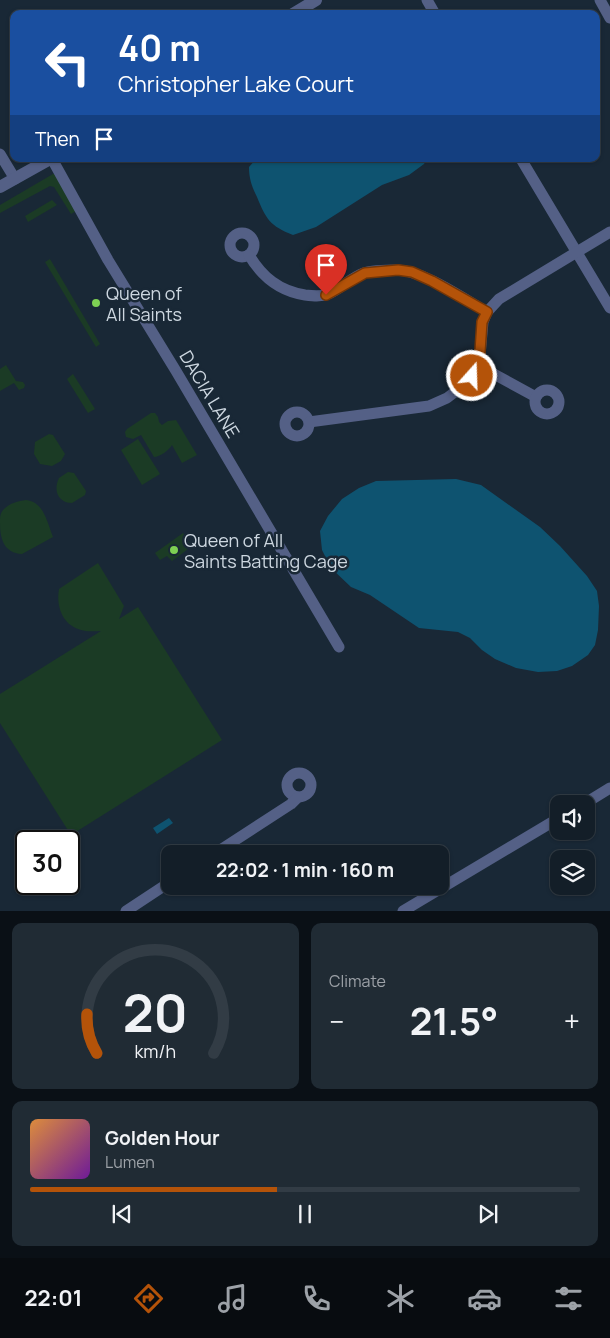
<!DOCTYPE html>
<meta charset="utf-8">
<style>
:root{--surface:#131e28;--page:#202b34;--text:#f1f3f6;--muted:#9da2a8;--line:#323c45;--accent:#b45309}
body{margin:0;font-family:Manrope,sans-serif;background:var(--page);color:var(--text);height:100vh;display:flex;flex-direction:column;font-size:19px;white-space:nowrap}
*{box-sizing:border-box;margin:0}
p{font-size:16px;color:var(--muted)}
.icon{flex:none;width:28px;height:28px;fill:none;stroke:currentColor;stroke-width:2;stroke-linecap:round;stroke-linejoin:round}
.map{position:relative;height:911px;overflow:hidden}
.panel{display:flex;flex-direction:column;gap:12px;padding:12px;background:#0a1016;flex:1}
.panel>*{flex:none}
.top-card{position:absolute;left:10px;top:10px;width:590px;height:152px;border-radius:10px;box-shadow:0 1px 4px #0004,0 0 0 1px var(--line);background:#1a4fa0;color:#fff;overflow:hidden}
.controls{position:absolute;left:550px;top:795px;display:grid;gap:10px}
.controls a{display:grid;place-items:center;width:45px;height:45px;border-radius:10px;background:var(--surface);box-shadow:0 1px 4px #0004,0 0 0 1px var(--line);font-size:25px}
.speed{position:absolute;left:15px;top:830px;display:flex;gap:10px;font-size:25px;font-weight:700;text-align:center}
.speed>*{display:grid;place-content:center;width:65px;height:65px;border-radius:50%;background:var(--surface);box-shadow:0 1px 4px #0004,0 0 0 1px var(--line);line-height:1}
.speed .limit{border:2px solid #111;border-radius:8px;background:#fff;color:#111}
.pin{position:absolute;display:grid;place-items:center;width:42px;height:42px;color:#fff;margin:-51px -21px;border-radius:50% 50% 50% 0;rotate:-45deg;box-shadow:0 0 5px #0007}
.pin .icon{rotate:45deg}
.me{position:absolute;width:55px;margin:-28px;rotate:20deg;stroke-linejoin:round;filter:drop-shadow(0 0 4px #0008)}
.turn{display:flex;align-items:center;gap:18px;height:105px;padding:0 25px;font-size:22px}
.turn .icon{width:65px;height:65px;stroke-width:2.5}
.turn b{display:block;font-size:35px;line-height:42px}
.then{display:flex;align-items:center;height:48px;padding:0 25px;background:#0003;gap:10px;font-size:19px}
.big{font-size:38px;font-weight:700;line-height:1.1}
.panel .card{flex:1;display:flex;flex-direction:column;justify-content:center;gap:8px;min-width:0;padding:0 18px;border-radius:10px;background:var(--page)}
.panel .dial{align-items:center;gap:0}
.dial svg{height:130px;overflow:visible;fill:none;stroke:var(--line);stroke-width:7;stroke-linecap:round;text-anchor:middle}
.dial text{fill:var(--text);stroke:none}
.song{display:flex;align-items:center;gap:15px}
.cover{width:60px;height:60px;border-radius:8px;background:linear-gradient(135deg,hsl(30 70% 55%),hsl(280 70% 35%))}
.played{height:5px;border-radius:2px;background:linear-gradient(90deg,var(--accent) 45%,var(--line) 45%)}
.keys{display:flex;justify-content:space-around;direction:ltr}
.heat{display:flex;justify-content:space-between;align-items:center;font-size:28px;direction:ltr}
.panel .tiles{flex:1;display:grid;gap:12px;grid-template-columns:1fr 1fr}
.card:last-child{grid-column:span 2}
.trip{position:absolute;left:161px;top:845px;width:288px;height:50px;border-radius:10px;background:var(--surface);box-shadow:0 1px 4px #0004,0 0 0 1px var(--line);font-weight:700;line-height:50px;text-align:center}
.tab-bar{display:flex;height:80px;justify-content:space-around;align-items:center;background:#080c10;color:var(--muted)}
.tab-bar .icon{width:35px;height:35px}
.tab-bar .current{color:var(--accent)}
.tab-bar b{font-size:22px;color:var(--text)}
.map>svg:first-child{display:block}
.green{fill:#1b3b25}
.water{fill:#0e5370}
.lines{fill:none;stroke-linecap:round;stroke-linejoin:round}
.minor{stroke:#546086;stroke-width:11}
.tertiary{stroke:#546086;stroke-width:12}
.route-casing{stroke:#753606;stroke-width:12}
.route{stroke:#b45309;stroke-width:9}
.poi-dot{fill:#7ed053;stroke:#192836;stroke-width:2}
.labels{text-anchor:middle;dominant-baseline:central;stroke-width:5;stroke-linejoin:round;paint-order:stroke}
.poi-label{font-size:18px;fill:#cdd7e0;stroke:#192836;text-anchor:start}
.street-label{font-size:18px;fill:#cdd7e0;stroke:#192836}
</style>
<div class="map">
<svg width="610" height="911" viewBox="0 0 610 911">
<rect width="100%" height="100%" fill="#192836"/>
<g class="green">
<path d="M53 174H57L78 210 71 214 54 187 50 186 0 213V205Z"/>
<path d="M52 200 57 205 28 222 25 216Z"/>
<path d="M50 259 100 344 96 347 45 262Z"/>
<path d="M6 365 16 381 23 382 25 385 24 388 19 390 14 383 0 391V369Z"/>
<path d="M73 374 95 409 88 413 67 379Z"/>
<path d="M151 413H155L158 417 159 422 162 425 168 421 176 420 197 455 182 463 172 445C169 450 160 457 154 457L141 435 133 439 126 437 125 432 127 429Z"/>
<path d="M49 434 53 435 65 454 61 461 52 466 40 464 34 454 35 442Z"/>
<path d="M138 439 160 474 142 485 121 450Z"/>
<path d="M68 472 74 473 86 491 85 495 72 503C58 503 53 490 59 478Z"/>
<path d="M26 500C44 502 47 522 53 537L22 554C4 553 0 539 0 523 0 517 0 513 4 509 10 503 18 501 26 500Z"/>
<path d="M183 533 192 546 172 561 167 556 160 560 155 553Z"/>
<path d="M98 563 124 606 119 619 138 607 222 740 71 835 0 723V694L101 631C95 631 87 632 81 630 62 625 56 606 59 589Z"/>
</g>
<g class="water">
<path d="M256 159H427L424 164 409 175 382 185 316 227 293 235C270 226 266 219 257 197 252 187 249 179 249 167Z"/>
<path d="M456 479 481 485 540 527 560 546 587 576 597 591 599 606 598 630 595 645 588 655 572 666 557 671 538 672 516 668 495 659 482 650 470 638 458 632 419 628 370 595 351 587 331 568 322 550 320 531 328 516 342 499 359 488 376 481Z"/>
<path d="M169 818 173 823 157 834 153 828Z"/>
</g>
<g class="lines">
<g class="minor">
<path d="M427 0 435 14"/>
<path d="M600 0 610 18"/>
<path d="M0 154 15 179"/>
<path d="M52 159 108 260 176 371 339 647"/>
<path d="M521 159 610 308"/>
<circle cx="242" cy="245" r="12"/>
<path d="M249 255C262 277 279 291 305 295 313 296 321 297 328 294 340 289 351 278 364 273 373 270 389 270 398 270 424 271 464 299 487 312"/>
<path d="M479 366 536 397"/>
<circle cx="547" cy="402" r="12"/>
<circle cx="297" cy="424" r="12"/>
<path d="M309 422 429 406 447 398 464 385 479 366 483 322 487 312 499 299 610 232"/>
<circle cx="299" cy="785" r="12"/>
<path d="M584 804 610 788"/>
<path d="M214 854 291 804 298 797"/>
<path d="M126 911 170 882"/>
<path d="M403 911 559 818"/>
</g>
<g class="tertiary">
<path d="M293 14 316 0"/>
<path d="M0 187 50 159"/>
</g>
</g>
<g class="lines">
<defs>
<path id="route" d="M326 295 365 273 398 270 412 272 432 281 487 312 482 322 479 366 472 376"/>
</defs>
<use href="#route" class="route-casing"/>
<use href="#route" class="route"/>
</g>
<g class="poi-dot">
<circle cx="96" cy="303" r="5"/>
<circle cx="174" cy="550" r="5"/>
</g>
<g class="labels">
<g class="poi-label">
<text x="106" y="293">Queen of<tspan x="106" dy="21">All Saints</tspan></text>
<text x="184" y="540">Queen of All<tspan x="184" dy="21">Saints Batting Cage</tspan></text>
</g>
<g class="street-label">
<text transform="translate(210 394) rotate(59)">DACIA LANE</text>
</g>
</g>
</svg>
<div class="controls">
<a><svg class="icon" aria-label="sound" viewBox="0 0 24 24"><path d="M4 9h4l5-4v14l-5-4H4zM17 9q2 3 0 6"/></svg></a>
<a><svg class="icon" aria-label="layers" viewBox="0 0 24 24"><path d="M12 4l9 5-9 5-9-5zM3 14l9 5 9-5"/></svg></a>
</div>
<div class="speed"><div class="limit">30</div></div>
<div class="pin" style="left:326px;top:295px;background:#d93025"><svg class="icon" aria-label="arrive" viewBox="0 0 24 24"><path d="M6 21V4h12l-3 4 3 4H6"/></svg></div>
<svg class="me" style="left:472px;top:376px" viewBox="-20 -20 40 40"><circle r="17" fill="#b45309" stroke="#fff" stroke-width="3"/><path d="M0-11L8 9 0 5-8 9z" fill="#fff"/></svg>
<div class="trip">22:02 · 1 min · 160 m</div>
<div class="top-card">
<div class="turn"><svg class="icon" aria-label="left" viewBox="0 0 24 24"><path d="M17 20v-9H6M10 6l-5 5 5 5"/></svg><div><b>40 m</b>Christopher Lake Court</div></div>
<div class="then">Then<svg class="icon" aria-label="arrive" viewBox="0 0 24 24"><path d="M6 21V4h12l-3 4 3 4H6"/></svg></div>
</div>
</div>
<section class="panel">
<div class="tiles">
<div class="card dial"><svg viewBox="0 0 100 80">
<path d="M14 69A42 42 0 1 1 86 69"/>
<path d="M14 69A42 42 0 0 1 8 45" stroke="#b45309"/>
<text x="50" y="56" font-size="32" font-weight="700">20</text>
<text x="50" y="72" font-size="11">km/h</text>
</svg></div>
<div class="card"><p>Climate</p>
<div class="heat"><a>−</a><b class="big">21.5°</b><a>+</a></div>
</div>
<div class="card">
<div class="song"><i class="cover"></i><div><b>Golden Hour</b><p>Lumen</p></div></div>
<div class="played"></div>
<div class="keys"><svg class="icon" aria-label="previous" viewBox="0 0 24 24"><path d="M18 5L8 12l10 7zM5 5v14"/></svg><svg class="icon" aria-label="pause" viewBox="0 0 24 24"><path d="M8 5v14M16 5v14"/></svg><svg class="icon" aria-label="next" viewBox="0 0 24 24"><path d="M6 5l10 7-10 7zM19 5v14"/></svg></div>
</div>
</div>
</section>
<nav class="tab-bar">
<b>22:01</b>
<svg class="icon current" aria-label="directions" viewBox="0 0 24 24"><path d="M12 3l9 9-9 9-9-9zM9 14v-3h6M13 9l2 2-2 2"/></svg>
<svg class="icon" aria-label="music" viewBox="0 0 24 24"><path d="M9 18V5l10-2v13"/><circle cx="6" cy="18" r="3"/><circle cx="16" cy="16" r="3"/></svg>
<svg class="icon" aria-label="phone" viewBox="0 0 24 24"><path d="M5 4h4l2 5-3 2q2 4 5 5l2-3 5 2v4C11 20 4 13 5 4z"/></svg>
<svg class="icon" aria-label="climate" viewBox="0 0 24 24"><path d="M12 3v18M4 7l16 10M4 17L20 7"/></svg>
<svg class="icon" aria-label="car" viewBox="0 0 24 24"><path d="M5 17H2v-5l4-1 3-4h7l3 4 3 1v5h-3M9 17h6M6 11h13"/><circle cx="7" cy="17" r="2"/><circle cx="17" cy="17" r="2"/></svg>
<svg class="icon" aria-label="filters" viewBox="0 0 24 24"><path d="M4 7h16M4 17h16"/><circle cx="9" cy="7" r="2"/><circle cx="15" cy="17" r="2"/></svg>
</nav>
